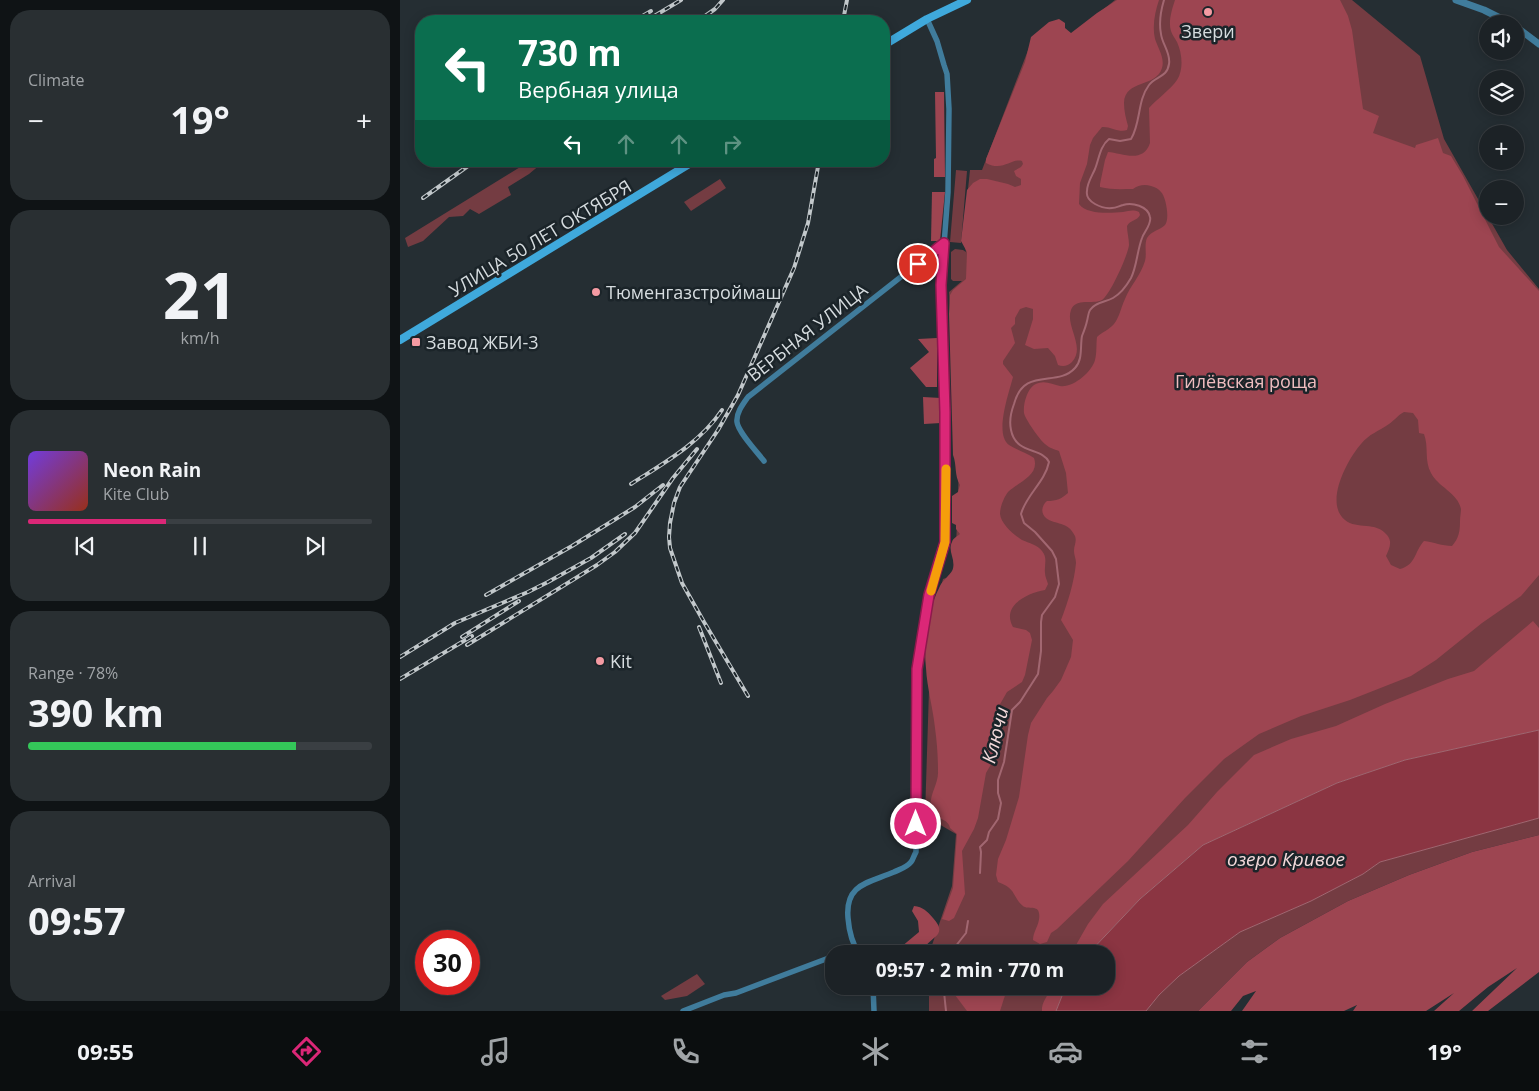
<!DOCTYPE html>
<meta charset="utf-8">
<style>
:root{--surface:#1c2226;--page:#292f32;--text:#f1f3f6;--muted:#a0a4a7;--line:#3a3f43;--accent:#db2777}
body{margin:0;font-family:"Open Sans",sans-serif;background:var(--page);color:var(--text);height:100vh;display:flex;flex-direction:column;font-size:19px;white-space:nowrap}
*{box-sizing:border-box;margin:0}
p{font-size:16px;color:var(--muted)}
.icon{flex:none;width:28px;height:28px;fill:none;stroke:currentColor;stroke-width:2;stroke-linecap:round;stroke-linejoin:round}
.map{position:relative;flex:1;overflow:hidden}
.sheet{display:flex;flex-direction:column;gap:10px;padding:10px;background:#0f1315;width:400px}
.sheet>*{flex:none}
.banner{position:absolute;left:15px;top:15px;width:475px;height:152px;border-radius:20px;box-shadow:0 2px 12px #0003,0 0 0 1px var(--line);background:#0b6e4f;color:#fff;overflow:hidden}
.tools{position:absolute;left:1079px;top:15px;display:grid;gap:10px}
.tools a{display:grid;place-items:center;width:45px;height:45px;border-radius:50%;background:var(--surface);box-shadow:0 2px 12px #0003,0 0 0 1px var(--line);font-size:25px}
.speed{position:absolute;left:15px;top:930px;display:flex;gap:10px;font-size:25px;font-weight:700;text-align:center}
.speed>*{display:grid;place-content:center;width:65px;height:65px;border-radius:50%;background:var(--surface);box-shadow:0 2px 12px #0003,0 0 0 1px var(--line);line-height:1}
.speed .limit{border:8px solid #d22;background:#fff;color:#111}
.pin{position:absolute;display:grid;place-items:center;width:42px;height:42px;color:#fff;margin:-21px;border:2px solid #fff;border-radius:50%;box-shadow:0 1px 5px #0007}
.me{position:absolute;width:55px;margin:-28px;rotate:0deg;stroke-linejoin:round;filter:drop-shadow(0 0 4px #0008)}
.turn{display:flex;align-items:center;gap:18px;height:105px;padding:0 20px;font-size:22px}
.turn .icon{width:65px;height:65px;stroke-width:2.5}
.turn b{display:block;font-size:35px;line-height:42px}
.lanes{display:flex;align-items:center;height:48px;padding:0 20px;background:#0003;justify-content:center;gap:25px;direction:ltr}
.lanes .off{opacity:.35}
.big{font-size:38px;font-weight:700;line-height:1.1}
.sheet .card{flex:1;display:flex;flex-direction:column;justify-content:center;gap:8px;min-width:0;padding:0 18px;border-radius:20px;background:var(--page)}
.sheet .dial{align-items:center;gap:0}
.dial b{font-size:65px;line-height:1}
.song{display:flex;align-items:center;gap:15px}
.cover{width:60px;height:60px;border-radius:8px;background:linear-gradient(135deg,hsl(260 70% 55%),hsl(10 70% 35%))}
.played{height:5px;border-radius:2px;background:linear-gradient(90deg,var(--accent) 40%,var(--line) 40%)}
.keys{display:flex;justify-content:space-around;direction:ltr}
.heat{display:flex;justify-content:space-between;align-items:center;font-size:28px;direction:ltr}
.charge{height:8px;border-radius:4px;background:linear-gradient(90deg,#34c759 78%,var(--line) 0)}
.trip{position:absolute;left:425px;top:945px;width:290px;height:50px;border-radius:20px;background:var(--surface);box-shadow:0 2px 12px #0003,0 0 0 1px var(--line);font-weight:700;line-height:50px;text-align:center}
.tabs{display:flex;height:80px;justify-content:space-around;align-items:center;background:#0b0e0f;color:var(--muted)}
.tabs .icon{width:35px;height:35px}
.tabs .on{color:var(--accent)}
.tabs b{font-size:22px;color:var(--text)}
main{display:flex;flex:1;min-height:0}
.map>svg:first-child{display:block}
.green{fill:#743c42}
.forest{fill:#9d4551;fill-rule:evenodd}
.water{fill:#8b3542;stroke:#a26771}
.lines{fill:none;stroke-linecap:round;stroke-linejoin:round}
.stream{stroke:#a26771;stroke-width:2}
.minor{stroke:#407c9c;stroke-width:5.5}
.tertiary{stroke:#407c9c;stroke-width:7}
.secondary{stroke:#3fa9dc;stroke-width:8}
.rail-casing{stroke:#c2c8cb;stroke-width:4}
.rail{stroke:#1b2429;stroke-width:2;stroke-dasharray:5.5;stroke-linecap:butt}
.route-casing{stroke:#8e194d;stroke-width:12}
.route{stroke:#db2777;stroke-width:9}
.slow{stroke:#f59e0b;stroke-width:9}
.poi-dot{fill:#f49aa2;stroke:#1b2429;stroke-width:2}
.labels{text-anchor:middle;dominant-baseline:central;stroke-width:5;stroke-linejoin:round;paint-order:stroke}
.poi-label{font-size:18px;fill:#d6dcdf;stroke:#1b2429;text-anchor:start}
.street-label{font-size:18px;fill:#d6dcdf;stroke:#1b2429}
.park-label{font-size:18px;fill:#f0bdc0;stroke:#1b2429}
.water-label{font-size:19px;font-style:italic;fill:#f4dadb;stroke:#1b2429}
</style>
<main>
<section class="sheet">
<div class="card"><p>Climate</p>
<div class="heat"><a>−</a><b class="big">19°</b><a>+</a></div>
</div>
<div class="card dial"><b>21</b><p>km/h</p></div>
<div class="card">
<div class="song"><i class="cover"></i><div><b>Neon Rain</b><p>Kite Club</p></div></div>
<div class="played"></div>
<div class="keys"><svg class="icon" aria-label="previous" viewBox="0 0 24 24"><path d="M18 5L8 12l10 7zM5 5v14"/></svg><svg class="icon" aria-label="pause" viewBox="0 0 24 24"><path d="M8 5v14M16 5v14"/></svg><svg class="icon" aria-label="next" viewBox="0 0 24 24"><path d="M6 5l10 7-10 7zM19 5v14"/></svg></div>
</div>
<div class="card"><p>Range · 78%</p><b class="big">390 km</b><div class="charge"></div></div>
<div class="card"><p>Arrival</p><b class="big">09:57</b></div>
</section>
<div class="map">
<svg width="1139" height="1011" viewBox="0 0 1139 1011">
<rect width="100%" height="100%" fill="#252e33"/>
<g class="green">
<path d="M715 0H952L1020 56 1044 139 1107 250 1139 289V723L1003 753 802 824 678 954H529L552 886 556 834 525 816 531 627 543 579 555 575 559 466 549 292 562 281H553L551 279V252L555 249 563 250 566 252 563 237 570 170H582L630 45 671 35Z"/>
<path d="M130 161H141V164L129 174 108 187 111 195 79 214 70 209 63 216 49 217 23 241 8 247 5 238Z"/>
<path d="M556 170 567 171 561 243 550 242Z"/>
<path d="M320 179 326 188 291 211 284 202Z"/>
<path d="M1139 818V835L1072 852 1009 875 948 901 880 938 847 962 798 1011H746L759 995 779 976 840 932 911 901 963 874 980 862Z"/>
<path d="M297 974 305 984 287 996 265 1000 261 996Z"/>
<path d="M529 986H663L652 1011H529Z"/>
</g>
<g class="forest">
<path d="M717 0H759C755 12 752 26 755 39 758 48 765 58 762 68 756 88 725 79 724 103 724 111 726 119 728 126L727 130C719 133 710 126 702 127L693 138 690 145 687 164 680 183 679 204C687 215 711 213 723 212 729 211 733 209 739 212L740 215C737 221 730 220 727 226 727 232 729 239 729 245 728 255 710 295 702 300 693 305 676 297 671 310 665 326 686 347 672 362 668 366 663 367 658 365L655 356 648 348 634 349 625 345 633 319V309L626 307 620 309 615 318V324L611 328 615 343 603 361V364L613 377C609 393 594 434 609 445 617 450 626 453 634 458 640 476 618 482 608 492 604 497 600 507 600 514 601 524 614 535 622 540 629 543 638 545 642 551 648 558 644 565 645 573 645 577 647 580 648 584L645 590C627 593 601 606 613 627L626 630 630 633 632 640 625 675 622 682 607 692 599 706 598 721 599 745 597 754 586 773 578 818 574 829 562 851 565 894 554 918 549 921 542 919 553 888 557 834 550 828C549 820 539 819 533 814 525 799 539 786 538 771 538 757 537 742 535 728 533 708 527 688 526 668 523 641 528 609 540 586 543 580 549 576 552 571 557 560 547 552 552 542 553 538 558 536 560 534L556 529V525L552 523V496L558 492 560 485C554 475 557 465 553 455L549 314 550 295 553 290 566 279 567 252 561 241 567 190 573 183 580 179H587L608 184 615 187 621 185V179L616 176 614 171 621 167 623 164 622 161C611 158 603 172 586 163V159L625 62 631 37 649 22 659 19 665 23V28L671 33 697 13Z"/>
<path d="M775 0H940L948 16 952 30 963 109 979 116 973 133 1015 148 1016 145 1038 138 1043 153 1051 156 1063 176 1099 247 1139 291V575L1121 596 1082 623 1036 660 1011 676 950 700 901 716 859 734 824 759 785 798 728 861 657 929 651 933 647 942 640 944 633 940C633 931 641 923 639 913 638 905 628 910 623 906 616 901 615 892 608 887 606 885 602 884 598 882L596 875 598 859 606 840 619 797 628 735 631 723 647 698 653 691 661 680 671 657 673 640 661 620C668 602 674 583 676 563 676 559 674 555 674 551 674 545 677 542 675 536 668 521 655 525 646 518 640 513 642 505 647 501 657 501 661 499 668 493L666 473 659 451C654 449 649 448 645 444 640 440 625 419 624 413 623 404 627 390 634 385 643 379 652 384 660 386 673 388 692 372 695 360 697 353 696 345 697 337 702 332 709 330 714 324 720 316 721 307 725 299 730 286 741 275 745 261 747 254 744 245 747 238 751 231 760 230 765 225 770 219 766 197 761 192 759 189 755 187 751 186 745 184 738 185 733 189 723 189 711 190 700 187V184L705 160 708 152C722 153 743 164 750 143L749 108C758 98 770 90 777 80 784 69 782 53 777 42 775 38 772 35 771 31 768 22 772 9 775 0ZM1004 412 1013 413 1018 420 1019 433 1024 434C1029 447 1024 460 1031 473 1037 486 1058 493 1061 509 1061 512 1060 517 1060 521 1060 531 1059 538 1052 546 1042 546 1034 542 1024 541 1014 552 1016 565 1000 569L991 565 986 556C989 549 993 542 987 535 976 521 957 530 945 520 924 503 947 460 961 444 969 434 979 431 989 424 995 420 998 415 1004 412Z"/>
<path d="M535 92H544L545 177H534V159L536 158Z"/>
<path d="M532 192H545L540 241H531Z"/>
<path d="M537 338V387H526L510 368 529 352 518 339Z"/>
<path d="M523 397 541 398V423L524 424Z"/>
<path d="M1133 621 1139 628V730L1005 760 937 783 803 845 740 899 688 954H667L676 945 688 924 703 904 788 825 817 792 854 755 891 739 936 726 985 704 1048 679 1074 671Z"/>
<path d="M1139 835V972L1088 1011H1072L1117 968 1088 987 1059 1011H1034L1054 993 1026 1011H953L957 1005 944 1011H842L856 991 843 996 831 1011H798L847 962 880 938 948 901 1009 875 1072 852Z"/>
<path d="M514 906C523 907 527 911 533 918 551 938 525 936 523 954H499L501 947 519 932 518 921 512 911Z"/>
<path d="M553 986H608L600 1011H567L552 991Z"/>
<path d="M653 986H666L656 1011H642C641 1002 649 994 653 986Z"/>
</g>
<path class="water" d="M1139 730V818L980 862 963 874 911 901 840 932 779 976 759 995 746 1011H656L666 986H706V954H688L740 899 803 845 937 783 1005 760Z"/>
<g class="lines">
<g class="stream">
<path d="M580 873 581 852 580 847 587 840 589 832 598 819 601 803 598 793V780L604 762 612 710 620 702 638 674 641 651V622L642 615 655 597 659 584 656 559 652 551 635 532 624 523 621 514C626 495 645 482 649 462 642 447 616 455 611 430 609 421 611 412 614 404 624 366 657 388 675 368 683 360 680 346 682 336 684 331 686 326 687 321 688 318 688 313 690 310 695 302 706 302 713 298 720 294 727 285 731 278 737 266 737 251 742 238 744 232 752 224 750 217 748 206 732 202 723 205 719 206 716 208 712 208 702 209 685 202 687 191 687 183 692 176 695 169 699 159 700 146 709 139L720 141 731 139C741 123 737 101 749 85 755 76 767 78 769 64 771 53 762 44 761 34 759 24 761 10 764 0"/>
<path d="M554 954 555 947 566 933 568 921"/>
<path d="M545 986 544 992 546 1011"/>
</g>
<g class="minor">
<path d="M364 461C358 453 338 432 337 422 336 413 343 404 348 397L544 243"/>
<path d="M439 954 455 948"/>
<path d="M459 954C452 943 449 931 448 918 445 884 468 883 494 872 500 869 506 868 511 862 513 860 514 855 516 852L517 669 529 595 545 542 546 473 541 285 548 192 549 109 547 74 544 65 537 41 527 19"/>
<path d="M473 986 474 1011"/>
<path d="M283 1011 324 995 336 993 434 956"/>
</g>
<g class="tertiary">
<path d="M1056 0 1084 10 1112 24"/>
<path d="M1115 26 1139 44"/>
</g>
<g class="secondary">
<path d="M484 45 527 19 567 0"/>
<path d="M0 340 294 161"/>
</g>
<defs>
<g id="rail">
<path d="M234 21 251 11"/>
<path d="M246 21 281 0"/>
<path d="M298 21 315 9 323 0"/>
<path d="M443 21 447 0"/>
<path d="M23 198 75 161"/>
<path d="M231 484C264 463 300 443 322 410"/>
<path d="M86 595 172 546 235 507 263 485"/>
<path d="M299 627 321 683"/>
<path d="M62 637 119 601"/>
<path d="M67 645 197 565 215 552 235 533 273 478 297 449"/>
<path d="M0 657 55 623 128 592 148 582 191 558 225 534"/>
<path d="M0 679 72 636"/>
<path d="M348 696 304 622 282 583 270 548 269 537 270 523 274 503 280 487 318 430 338 395 394 268 408 223 419 161"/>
</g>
</defs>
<use href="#rail" class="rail-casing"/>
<use href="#rail" class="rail"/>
</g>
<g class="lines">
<defs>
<path id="route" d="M516 824 517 669 529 595 545 542V412L541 285 544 243 518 264"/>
</defs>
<use href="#route" class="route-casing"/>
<use href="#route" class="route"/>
<path class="slow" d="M531 591 545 542 546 469"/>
</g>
<g class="poi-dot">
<circle cx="808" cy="12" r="5"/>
<circle cx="196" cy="292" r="5"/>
<rect x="11" y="337" width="10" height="10" rx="2.5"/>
<circle cx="200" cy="661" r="5"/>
</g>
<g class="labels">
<g class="poi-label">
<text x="808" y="31" text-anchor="middle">Звери</text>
<text x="206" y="292">Тюменгазстроймаш</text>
<text x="26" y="342">Завод ЖБИ-3</text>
<text x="210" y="661">Kit</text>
</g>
<g class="street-label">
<text transform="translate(140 238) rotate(-31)">УЛИЦА 50 ЛЕТ ОКТЯБРЯ</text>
<text transform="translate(407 332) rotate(-38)">ВЕРБНАЯ УЛИЦА</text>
</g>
<g class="park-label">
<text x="846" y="381">Гилёвская роща</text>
</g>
<g class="water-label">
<text transform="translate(595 735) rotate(-76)">Ключи</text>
<text x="886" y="859">озеро Кривое</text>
</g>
</g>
</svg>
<div class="tools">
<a><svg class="icon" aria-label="sound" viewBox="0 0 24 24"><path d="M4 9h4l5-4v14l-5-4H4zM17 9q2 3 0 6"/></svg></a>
<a><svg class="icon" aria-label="layers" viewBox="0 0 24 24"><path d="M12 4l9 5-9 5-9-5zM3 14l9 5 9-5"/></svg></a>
<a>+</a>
<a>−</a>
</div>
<div class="speed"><div class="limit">30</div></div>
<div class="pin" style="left:518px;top:264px;background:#d93025"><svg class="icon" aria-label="arrive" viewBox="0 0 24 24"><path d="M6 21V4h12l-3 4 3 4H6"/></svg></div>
<svg class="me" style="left:516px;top:824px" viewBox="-20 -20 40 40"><circle r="17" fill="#db2777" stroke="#fff" stroke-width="3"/><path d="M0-11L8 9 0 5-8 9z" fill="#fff"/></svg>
<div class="trip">09:57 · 2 min · 770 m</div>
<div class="banner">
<div class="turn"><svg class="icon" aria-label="left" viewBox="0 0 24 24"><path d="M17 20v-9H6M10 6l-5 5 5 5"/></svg><div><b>730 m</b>Вербная улица</div></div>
<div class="lanes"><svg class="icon" aria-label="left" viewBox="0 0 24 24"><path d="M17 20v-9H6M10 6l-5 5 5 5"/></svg><svg class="icon off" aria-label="ahead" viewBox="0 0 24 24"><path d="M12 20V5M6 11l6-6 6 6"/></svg><svg class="icon off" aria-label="ahead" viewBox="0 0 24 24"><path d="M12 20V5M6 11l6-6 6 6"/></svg><svg class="icon off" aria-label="right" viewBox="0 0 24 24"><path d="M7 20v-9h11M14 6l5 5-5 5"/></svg></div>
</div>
</div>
</main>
<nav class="tabs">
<b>09:55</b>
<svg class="icon on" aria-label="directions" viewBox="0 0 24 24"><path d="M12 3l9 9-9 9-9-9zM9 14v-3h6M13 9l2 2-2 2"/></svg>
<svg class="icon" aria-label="music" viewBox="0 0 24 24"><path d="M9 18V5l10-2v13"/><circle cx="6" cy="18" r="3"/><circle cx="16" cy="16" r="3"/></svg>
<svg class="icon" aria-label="phone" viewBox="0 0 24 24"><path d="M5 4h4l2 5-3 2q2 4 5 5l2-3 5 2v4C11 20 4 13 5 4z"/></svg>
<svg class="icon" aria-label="climate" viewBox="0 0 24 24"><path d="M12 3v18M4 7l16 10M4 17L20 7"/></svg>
<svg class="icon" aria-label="car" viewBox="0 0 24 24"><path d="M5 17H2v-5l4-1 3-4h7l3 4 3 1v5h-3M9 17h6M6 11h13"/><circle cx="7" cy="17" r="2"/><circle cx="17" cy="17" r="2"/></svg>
<svg class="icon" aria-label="filters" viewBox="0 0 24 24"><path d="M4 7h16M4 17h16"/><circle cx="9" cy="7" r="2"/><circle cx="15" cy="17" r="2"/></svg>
<b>19°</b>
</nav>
